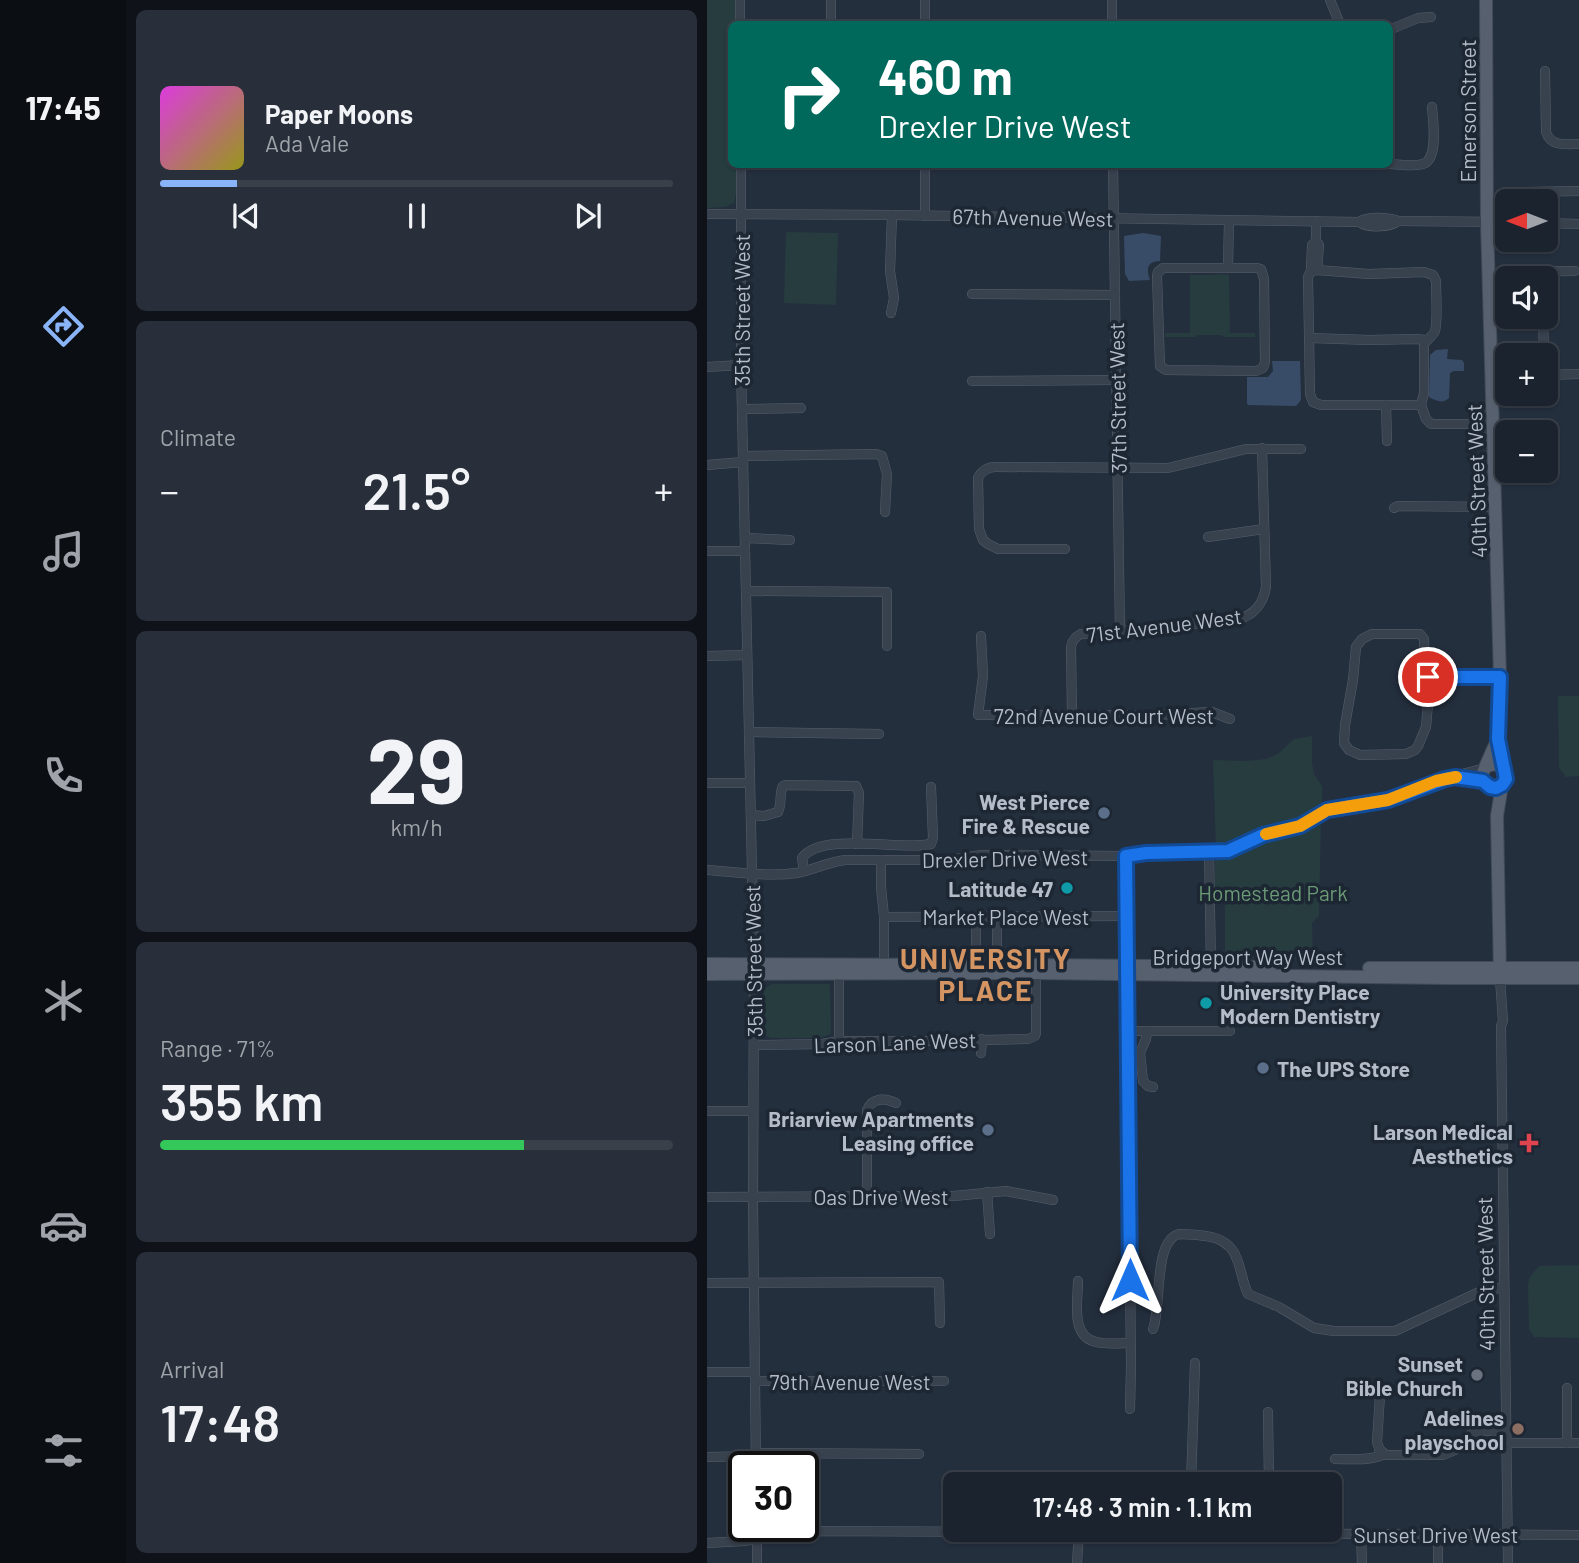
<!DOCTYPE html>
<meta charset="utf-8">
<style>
:root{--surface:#1b232e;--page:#282f3a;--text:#f1f3f6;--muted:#a0a4aa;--line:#39404a;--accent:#8ab4f8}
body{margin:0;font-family:Barlow,sans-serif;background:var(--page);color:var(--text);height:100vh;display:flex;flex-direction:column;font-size:26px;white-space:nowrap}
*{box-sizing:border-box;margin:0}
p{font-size:23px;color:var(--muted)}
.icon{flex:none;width:38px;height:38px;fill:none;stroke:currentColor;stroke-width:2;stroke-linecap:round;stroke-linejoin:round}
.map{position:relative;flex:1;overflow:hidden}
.sheet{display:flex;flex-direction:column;gap:10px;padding:10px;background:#0f1319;width:581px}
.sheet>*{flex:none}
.top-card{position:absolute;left:21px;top:21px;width:665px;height:147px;border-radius:10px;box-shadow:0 2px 5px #0004,0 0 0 2px var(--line);background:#00695c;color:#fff;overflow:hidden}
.needle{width:46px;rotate:270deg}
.buttons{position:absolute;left:788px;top:189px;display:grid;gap:14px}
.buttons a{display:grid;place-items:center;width:63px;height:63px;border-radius:10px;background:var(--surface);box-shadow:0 2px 5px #0004,0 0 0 2px var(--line);font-size:35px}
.speed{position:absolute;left:21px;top:1451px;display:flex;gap:14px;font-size:35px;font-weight:700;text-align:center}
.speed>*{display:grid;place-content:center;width:91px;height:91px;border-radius:50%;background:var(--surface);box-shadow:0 2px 5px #0004,0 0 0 2px var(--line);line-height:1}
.speed .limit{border:4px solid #111;border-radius:10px;background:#fff;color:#111}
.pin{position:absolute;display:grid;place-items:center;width:60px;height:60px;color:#fff;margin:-30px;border:4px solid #fff;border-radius:50%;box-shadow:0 2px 7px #0007}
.me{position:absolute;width:77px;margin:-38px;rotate:0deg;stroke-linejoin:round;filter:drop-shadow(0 0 5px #0008)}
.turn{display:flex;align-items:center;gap:24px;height:147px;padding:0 35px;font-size:32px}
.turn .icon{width:91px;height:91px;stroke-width:2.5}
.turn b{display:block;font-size:49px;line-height:60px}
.big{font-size:52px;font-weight:600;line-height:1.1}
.sheet .tile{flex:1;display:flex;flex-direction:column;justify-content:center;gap:10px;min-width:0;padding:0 24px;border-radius:10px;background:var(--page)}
.sheet .dial{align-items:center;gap:0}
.dial b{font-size:91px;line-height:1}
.song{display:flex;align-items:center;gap:21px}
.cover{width:84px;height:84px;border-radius:10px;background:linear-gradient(135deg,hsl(300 70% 55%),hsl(60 70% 35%))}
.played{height:7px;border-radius:4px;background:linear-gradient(90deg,var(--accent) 15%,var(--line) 15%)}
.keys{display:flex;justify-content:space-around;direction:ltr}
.heat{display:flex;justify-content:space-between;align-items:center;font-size:38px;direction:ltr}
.charge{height:10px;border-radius:5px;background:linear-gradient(90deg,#34c759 71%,var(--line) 0)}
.trip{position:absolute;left:236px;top:1472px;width:399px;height:70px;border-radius:10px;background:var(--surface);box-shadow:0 2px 5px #0004,0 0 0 2px var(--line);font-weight:600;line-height:70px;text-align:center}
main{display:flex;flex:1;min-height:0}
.dock{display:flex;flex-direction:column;width:126px;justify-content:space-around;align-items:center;background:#0b0e12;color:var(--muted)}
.dock .icon{width:49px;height:49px}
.dock .selected{color:var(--accent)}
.dock b{font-size:32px;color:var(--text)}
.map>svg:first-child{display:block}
.green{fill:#263c3f}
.water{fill:#394c67}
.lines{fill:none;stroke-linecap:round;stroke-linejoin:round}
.minor-casing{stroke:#565f6c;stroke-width:10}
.major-casing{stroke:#414a57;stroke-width:14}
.minor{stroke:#38414e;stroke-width:9}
.major{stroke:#56606e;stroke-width:12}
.route-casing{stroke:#114b97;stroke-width:18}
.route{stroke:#1a73e8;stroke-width:12}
.slow{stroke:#f59e0b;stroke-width:12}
.service-dot{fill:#5c6f8a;stroke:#1d2633;stroke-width:2.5}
.culture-dot{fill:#0f9aa8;stroke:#1d2633;stroke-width:2.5}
.health-dot{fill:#e0444e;stroke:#1d2633;stroke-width:2.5}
.worship-dot{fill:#6b7280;stroke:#1d2633;stroke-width:2.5}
.education-dot{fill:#8d6e63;stroke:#1d2633;stroke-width:2.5}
.labels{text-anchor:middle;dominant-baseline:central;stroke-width:7;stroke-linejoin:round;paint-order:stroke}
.street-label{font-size:21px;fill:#b4bcc9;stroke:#1d2633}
.poi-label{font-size:21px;font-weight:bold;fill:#b4bcc9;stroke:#1d2633;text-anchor:end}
.park-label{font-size:21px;fill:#6b9a76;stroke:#1d2633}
.district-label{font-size:28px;font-weight:bold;letter-spacing:2px;fill:#d59563;stroke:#1d2633}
</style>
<main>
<nav class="dock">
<b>17:45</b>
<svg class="icon selected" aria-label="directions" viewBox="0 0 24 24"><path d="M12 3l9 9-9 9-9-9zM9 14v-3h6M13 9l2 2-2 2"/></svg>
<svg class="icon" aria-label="music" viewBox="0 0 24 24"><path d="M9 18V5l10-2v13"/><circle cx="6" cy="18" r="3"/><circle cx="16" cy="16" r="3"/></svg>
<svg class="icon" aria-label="phone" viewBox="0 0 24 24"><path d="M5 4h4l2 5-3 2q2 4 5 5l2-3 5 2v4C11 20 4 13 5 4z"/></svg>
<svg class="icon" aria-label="climate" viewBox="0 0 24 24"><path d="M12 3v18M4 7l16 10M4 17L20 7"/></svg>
<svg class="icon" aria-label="car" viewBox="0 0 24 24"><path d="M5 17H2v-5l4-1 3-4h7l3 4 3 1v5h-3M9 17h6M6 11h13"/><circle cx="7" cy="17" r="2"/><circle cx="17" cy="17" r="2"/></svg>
<svg class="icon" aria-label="filters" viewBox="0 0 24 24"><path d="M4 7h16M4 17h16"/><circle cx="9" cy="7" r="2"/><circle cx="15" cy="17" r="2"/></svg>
</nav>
<section class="sheet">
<div class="tile">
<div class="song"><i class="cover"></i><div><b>Paper Moons</b><p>Ada Vale</p></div></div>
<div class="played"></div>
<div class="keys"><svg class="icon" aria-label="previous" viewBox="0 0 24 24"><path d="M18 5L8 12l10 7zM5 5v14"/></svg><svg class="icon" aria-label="pause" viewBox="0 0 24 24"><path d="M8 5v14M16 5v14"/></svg><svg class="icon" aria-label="next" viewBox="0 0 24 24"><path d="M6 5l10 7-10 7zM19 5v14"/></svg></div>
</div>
<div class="tile"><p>Climate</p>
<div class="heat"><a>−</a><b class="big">21.5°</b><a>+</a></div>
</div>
<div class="tile dial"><b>29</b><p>km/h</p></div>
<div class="tile"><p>Range · 71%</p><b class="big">355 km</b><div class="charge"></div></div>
<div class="tile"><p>Arrival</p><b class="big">17:48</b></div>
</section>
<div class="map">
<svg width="872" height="1563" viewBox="0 0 872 1563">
<rect width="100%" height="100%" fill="#242f3e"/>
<g class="green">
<path d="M0 0H28L29 24H24V164L30 165V189L27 203 18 207 0 208Z"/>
<path d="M79 232 131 233 129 305 77 303Z"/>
<path d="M510 274 522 275 523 333H548V337H517L513 335H490L489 337H458V333H483V275H507Z"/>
<path d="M851 696H872V776L859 777 852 768Z"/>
<path d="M605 736V764L607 774 615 786V806L589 819 559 825 528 841 509 846 506 760 539 761 560 759 572 753 587 739Z"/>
<path d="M614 816 612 916 605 923 606 959 518 958V896L508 895V858L523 857 564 838 582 836 596 831Z"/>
<path d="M65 984H123L124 1034 113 1038H64L55 1034 57 989Z"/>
<path d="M872 1265V1338L827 1337 822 1329 821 1285 823 1277 832 1266Z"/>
</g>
<g class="water">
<path d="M436 233 454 236 453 261C440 261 439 269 443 280L422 281 418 274 417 236Z"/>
<path d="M741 349 740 359 755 360 757 363V371H747L743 373 742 398C736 404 729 401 722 397L723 355 729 350Z"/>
<path d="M565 361H593L594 400 589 406 541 405 540 403V377H561L566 371Z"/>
</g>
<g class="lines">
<defs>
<g id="minor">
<path d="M124 0V24"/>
<path d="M218 0V24"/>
<path d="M405 0V24"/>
<path d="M623 0 633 24"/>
<path d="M33 24V0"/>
<path d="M682 30 711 18 724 17"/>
<path d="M838 71 839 132C844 147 858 144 872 144"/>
<path d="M34 164V365L47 963 46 1206 49 1466"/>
<path d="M406 164 413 632"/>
<path d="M682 164C693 164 706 167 716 164 732 159 726 121 725 107"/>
<path d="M819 192 872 191"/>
<path d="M0 214 185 215 652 222C661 216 681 217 691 221L800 222"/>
<path d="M218 216V164"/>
<path d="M609 221V241L612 245 610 270"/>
<path d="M652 222C661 228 682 228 691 221"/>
<path d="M838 223 872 224"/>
<path d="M521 267 522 221"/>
<path d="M456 268H550L554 269 557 279 558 362 556 368 549 371 459 370 453 366 450 276 451 272Z"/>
<path d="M610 270 662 274 717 272 726 275 729 281C729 294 731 320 728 331 726 336 720 339 717 344V393L714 405H614L606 402 603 394 601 277 604 271Z"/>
<path d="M604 271 605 245 609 241"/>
<path d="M799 272 868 271"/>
<path d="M265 294 408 295"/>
<path d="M782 311H800"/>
<path d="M184 313 187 298 183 271 185 215"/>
<path d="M836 317 837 355"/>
<path d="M603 338 662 340 709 339 718 340"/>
<path d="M0 367 34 365"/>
<path d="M838 375 872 374"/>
<path d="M265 381 409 380"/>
<path d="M679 405 680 441"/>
<path d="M714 405 719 419 724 424H770"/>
<path d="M35 409 94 408"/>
<path d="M786 415C778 415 771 416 770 424L773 431 786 434"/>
<path d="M36 456 169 454 175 456 180 474 178 512"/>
<path d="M0 465 36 462"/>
<path d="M687 508 691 506 789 507"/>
<path d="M501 537 557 529"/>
<path d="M38 538 83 540"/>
<path d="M358 549H291L281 544 276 540 272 529 271 478C275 470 281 467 289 467L461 468 539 449H594"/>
<path d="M0 551H38"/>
<path d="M39 591 180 592V646"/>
<path d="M665 634H713L717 639 718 661 722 682 721 704 719 727 711 746 708 750 699 754 653 755 642 750 637 743 638 725 646 680 649 647 655 639Z"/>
<path d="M274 636 276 676 271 715H448L505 712 523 719"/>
<path d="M0 656 40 655"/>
<path d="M721 677H793"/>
<path d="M365 714 364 647C365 640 368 637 374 634L530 620C547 615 556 605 559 587L555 448"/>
<path d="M42 732 172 734"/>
<path d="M750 777 776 781"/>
<path d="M0 783H42"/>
<path d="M44 815 57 816 71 812C75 804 72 794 76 786L79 785 147 786H149L152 793 150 844"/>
<path d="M502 852 504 966"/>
<path d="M419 856 424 1367 423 1409"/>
<path d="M174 860V887L177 917V969"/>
<path d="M0 870C29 872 60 877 90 873 106 870 121 862 138 860H242L275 855 419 856 436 853 521 851 557 834 593 826 620 810 681 800 729 781 778 768"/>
<path d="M97 871 95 858C115 831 193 851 224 844L226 838 224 787"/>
<path d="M177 917 420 916"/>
<path d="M269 965V916"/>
<path d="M290 965V916"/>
<path d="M132 974V1041"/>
<path d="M793 979 796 1021 794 1026 801 1563"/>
<path d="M420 1031H523"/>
<path d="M440 1031 439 1039 433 1053 436 1081 441 1086 446 1087"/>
<path d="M47 1045 115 1044 132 1041H232L321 1039 328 1036 329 1033V973"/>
<path d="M274 1053 275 1039"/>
<path d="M0 1111H46"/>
<path d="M280 1192 283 1234"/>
<path d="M160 1195V1110C166 1097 178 1098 189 1103"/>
<path d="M0 1197 247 1196 299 1191 346 1200"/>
<path d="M371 1281C371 1301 363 1336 389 1342 400 1345 413 1343 424 1343"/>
<path d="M0 1283 232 1282 233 1323"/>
<path d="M446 1329C455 1306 446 1241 472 1234 497 1235 523 1234 531 1262 535 1273 536 1284 541 1294L572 1307 607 1328 627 1331H688L772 1292 797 1287"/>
<path d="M0 1372H48"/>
<path d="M48 1381H237"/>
<path d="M561 1412 562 1484"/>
<path d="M800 1443H872"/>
<path d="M860 1443V1388"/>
<path d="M672 1448 674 1451 679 1455H736L748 1450 765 1433 778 1431H799"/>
<path d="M49 1453 212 1454"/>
<path d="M0 1457 49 1456"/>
<path d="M628 1459C642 1459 659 1461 673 1456L672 1448 670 1442 673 1395 668 1390 654 1384"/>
<path d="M484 1484 488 1363"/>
<path d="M50 1526V1563"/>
<path d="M654 1534 655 1563"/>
<path d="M731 1534V1563"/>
<path d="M0 1543 38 1541 85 1533 109 1531 872 1535"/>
<path d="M370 1563 372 1532"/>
</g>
<g id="major">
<path d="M779 0 780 222 793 677 791 739 797 769"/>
<path d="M780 766 789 764 797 769 799 779C792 790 775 792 775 776 775 773 788 745 791 739"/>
<path d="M0 964 259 965"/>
<path d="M329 965 563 967"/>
<path d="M662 968H872"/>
<path d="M0 974 329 973 739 978H872"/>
<path d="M793 976 790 816 795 785"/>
</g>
</defs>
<use href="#minor" class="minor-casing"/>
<use href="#major" class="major-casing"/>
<use href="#minor" class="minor"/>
<use href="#major" class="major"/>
</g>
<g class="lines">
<defs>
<path id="route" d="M423 1280 419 856 439 853 521 851 556 835 593 826 620 810 681 800 738 779 748 777 776 781 783 787 789 788 795 785 799 779 791 739 793 677H721"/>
</defs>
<use href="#route" class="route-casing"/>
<use href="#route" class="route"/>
<path class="slow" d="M559 834 593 826 620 810 681 800 729 781 749 777"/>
</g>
<g class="service-dot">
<circle cx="397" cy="813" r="7"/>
<circle cx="556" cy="1068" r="7"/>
<circle cx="281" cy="1130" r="7"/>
</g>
<g class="culture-dot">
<circle cx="360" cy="888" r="7"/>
<circle cx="499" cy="1003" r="7"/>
</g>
<path class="health-dot" d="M818.5 1132.5h7v7h7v7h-7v7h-7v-7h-7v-7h7z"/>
<circle class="worship-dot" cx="770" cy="1375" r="7"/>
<circle class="education-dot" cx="811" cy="1429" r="7"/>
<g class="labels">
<g class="street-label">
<text transform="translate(760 111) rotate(-90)">Emerson Street</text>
<text transform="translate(326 217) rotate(1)">67th Avenue West</text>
<text transform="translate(34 310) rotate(-90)">35th Street West</text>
<text transform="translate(410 398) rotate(-91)">37th Street West</text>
<text transform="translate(769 481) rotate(-92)">40th Street West</text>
<text transform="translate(457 625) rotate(-7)">71st Avenue West</text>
<text x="397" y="715">72nd Avenue Court West</text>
<text transform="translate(298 858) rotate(-1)">Drexler Drive West</text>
<text x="299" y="916">Market Place West</text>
<text x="541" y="956">Bridgeport Way West</text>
<text transform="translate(46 961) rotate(-91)">35th Street West</text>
<text transform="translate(188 1042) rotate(-2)">Larson Lane West</text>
<text x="174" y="1196">Oas Drive West</text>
<text transform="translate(778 1274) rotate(-91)">40th Street West</text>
<text x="143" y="1381">79th Avenue West</text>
<text x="729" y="1534">Sunset Drive West</text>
</g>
<g class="poi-label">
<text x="383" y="801">West Pierce<tspan x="383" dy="24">Fire &amp; Rescue</tspan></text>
<text x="346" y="888">Latitude 47</text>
<text x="513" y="991" text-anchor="start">University Place<tspan x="513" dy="24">Modern Dentistry</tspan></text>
<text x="570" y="1068" text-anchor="start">The UPS Store</text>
<text x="267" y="1118">Briarview Apartments<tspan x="267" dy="24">Leasing office</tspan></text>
<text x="806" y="1131">Larson Medical<tspan x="806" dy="24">Aesthetics</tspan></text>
<text x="756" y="1363">Sunset<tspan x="756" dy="24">Bible Church</tspan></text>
<text x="797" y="1417">Adelines<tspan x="797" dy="24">playschool</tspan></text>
</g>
<g class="park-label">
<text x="566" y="892">Homestead Park</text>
</g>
<g class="district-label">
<text x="279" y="958">UNIVERSITY<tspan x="279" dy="32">PLACE</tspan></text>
</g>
</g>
</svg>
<div class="buttons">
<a><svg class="needle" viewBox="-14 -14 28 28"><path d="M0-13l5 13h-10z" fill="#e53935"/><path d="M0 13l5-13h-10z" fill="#a0a4aa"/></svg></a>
<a><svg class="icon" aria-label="sound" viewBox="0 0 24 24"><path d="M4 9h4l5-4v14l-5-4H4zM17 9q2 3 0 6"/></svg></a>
<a>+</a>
<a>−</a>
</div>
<div class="speed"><div class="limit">30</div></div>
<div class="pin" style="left:721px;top:677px;background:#d93025"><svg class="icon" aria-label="arrive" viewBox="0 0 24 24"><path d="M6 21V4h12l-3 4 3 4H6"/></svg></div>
<svg class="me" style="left:423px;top:1280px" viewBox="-20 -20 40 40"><path d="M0-17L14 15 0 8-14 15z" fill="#1a73e8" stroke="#fff" stroke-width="4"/></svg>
<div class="trip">17:48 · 3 min · 1.1 km</div>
<div class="top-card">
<div class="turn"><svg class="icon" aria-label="right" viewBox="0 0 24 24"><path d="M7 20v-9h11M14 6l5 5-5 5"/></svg><div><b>460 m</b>Drexler Drive West</div></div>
</div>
</div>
</main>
